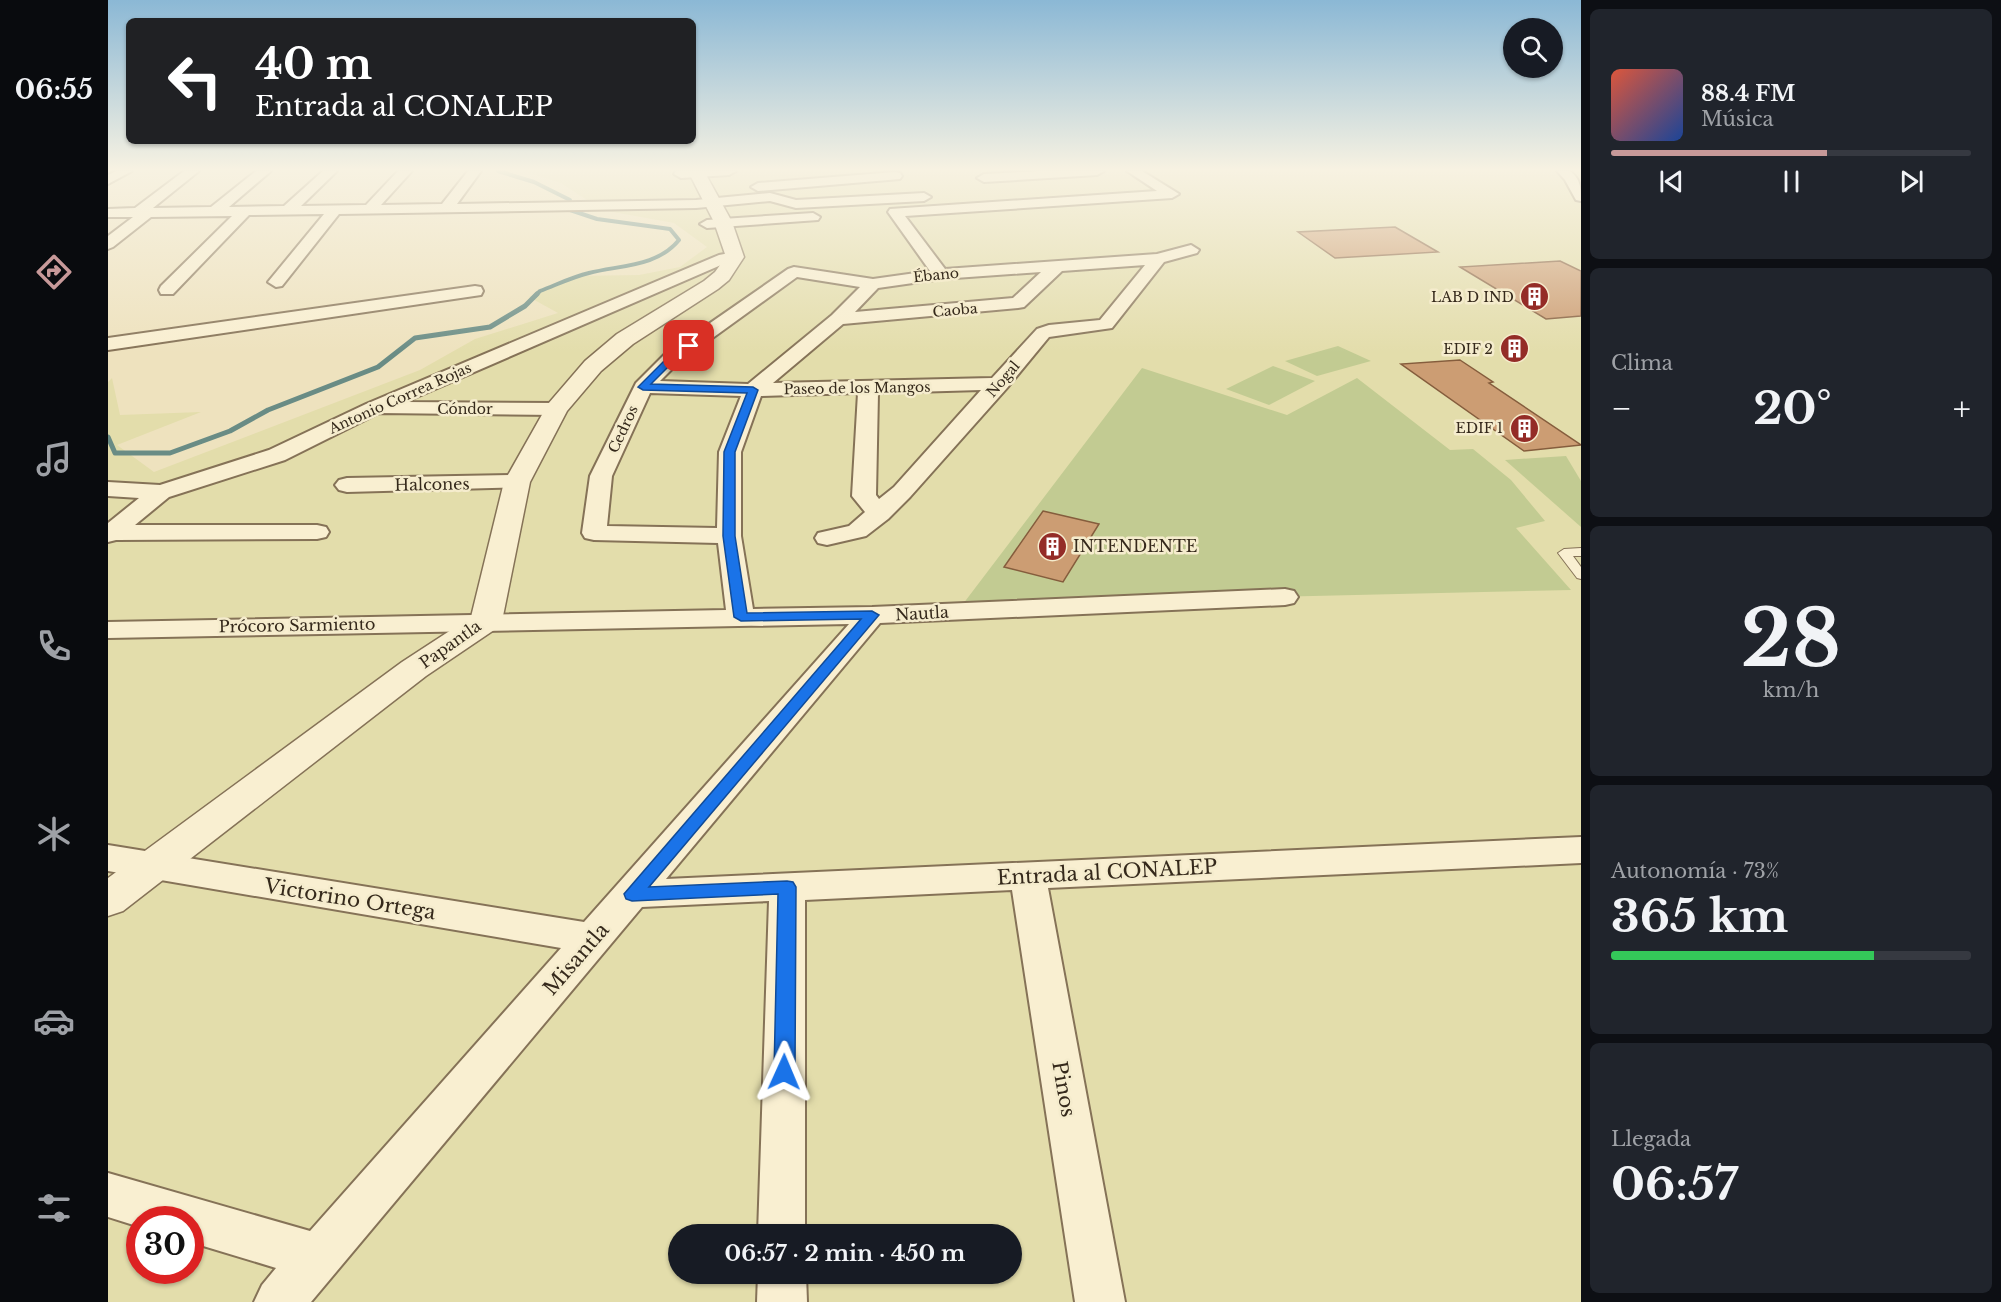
<!DOCTYPE html>
<html lang="es">
<meta charset="utf-8">
<style>
:root{--surface:#171b24;--page:#20242c;--text:#f1f3f6;--muted:#9ea1a6;--line:#363941;--accent:#c79999}
body{margin:0;font-family:"Libre Baskerville",serif;background:var(--page);color:var(--text);height:100vh;display:flex;flex-direction:column;font-size:22px;white-space:nowrap}
*{box-sizing:border-box;margin:0}
p{font-size:20px;color:var(--muted)}
.icon{flex:none;width:33px;height:33px;fill:none;stroke:currentColor;stroke-width:2;stroke-linecap:round;stroke-linejoin:round}
.map{position:relative;flex:1;overflow:hidden}
.side{display:flex;flex-direction:column;gap:9px;padding:9px;background:#0d0f14;width:420px}
.side>*{flex:none}
.hud{position:absolute;left:18px;top:18px;width:570px;height:126px;border-radius:9px;box-shadow:0 2px 4px #0004;background:#202124;color:#fff;overflow:hidden}
.controls{position:absolute;left:1395px;top:18px;display:grid;gap:12px}
.controls a{display:grid;place-items:center;width:60px;height:60px;border-radius:50%;background:var(--surface);box-shadow:0 2px 4px #0004;font-size:30px}
.speed{position:absolute;left:18px;top:1206px;display:flex;gap:12px;font-size:30px;font-weight:700;text-align:center}
.speed>*{display:grid;place-content:center;width:78px;height:78px;border-radius:50%;background:var(--surface);box-shadow:0 2px 4px #0004;line-height:1}
.speed .limit{border:9px solid #d22;background:#fff;color:#111}
.pin{position:absolute;display:grid;place-items:center;width:51px;height:51px;color:#fff;margin:-26px;border-radius:12px;box-shadow:0 3px 9px #0006}
.me{position:absolute;width:66px;margin:-33px;rotate:1deg;stroke-linejoin:round;filter:drop-shadow(0 0 4px #0008)}
.turn{display:flex;align-items:center;gap:21px;height:126px;padding:0 30px;font-size:27px}
.turn .icon{width:78px;height:78px;stroke-width:2.5}
.turn b{display:block;font-size:42px;line-height:51px}
.big{font-size:45px;font-weight:700;line-height:1.1}
.side .card{flex:1;display:flex;flex-direction:column;justify-content:center;gap:9px;min-width:0;padding:0 21px;border-radius:9px;background:var(--page)}
.side .dial{align-items:center;gap:0}
.dial b{font-size:78px;line-height:1}
.song{display:flex;align-items:center;gap:18px}
.cover{width:72px;height:72px;border-radius:9px;background:linear-gradient(135deg,hsl(10 70% 55%),hsl(220 70% 35%))}
.played{height:6px;border-radius:3px;background:linear-gradient(90deg,var(--accent) 60%,var(--line) 60%)}
.keys{display:flex;justify-content:space-around;direction:ltr}
.heat{display:flex;justify-content:space-between;align-items:center;font-size:33px;direction:ltr}
.charge{height:9px;border-radius:4px;background:linear-gradient(90deg,#34c759 73%,var(--line) 0)}
.trip{position:absolute;left:560px;top:1224px;width:354px;height:60px;border-radius:30px;background:var(--surface);box-shadow:0 2px 4px #0004;font-weight:700;line-height:60px;text-align:center}
main{display:flex;flex:1;min-height:0}
.tab-bar{display:flex;flex-direction:column;width:108px;justify-content:space-around;align-items:center;background:#090b0e;color:var(--muted)}
.tab-bar .icon{width:42px;height:42px}
.tab-bar .active{color:var(--accent)}
.tab-bar b{font-size:27px;color:var(--text)}
.map>svg:first-child{display:block}
.farmland{fill:#e3ddab;fill-rule:evenodd}
.green{fill:#c2cb92}
.lines{fill:none;stroke-linecap:round;stroke-linejoin:round}
.stream-far1{stroke:#698c85;stroke-width:4}
.stream{stroke:#698c85;stroke-width:5}
.building{fill:#cc9d73;stroke:#855d3d;stroke-width:1.5}
.service-casing{stroke:#857257;stroke-width:2}
.minor-casing{stroke:#857257;stroke-width:4}
.tertiary-casing{stroke:#857257;stroke-width:3}
.service{fill:#f9efd1;fill-rule:evenodd}
.minor{fill:#f9efd1;fill-rule:evenodd}
.tertiary{fill:#f9efd1;fill-rule:evenodd}
.route{fill:#1a73e8;stroke:#114b97;stroke-width:1.5}
.labels{text-anchor:middle;dominant-baseline:central;stroke-width:5;stroke-linejoin:round;paint-order:stroke}
.far-street-label{font-size:14px;fill:#35291b;stroke:#f5eccd}
.far-poi-label{font-size:14px;fill:#35291b;stroke:#f5eccd;text-anchor:end}
.street-label{font-size:16px;fill:#35291b;stroke:#f5eccd}
.poi-label{font-size:16px;fill:#35291b;stroke:#f5eccd;text-anchor:start}
.near-street-label{font-size:20px;fill:#35291b;stroke:#f5eccd}
</style>
<main>
<nav class="tab-bar">
<b>06:55</b>
<svg class="icon active" aria-label="directions" viewBox="0 0 24 24"><path d="M12 3l9 9-9 9-9-9zM9 14v-3h6M13 9l2 2-2 2"/></svg>
<svg class="icon" aria-label="music" viewBox="0 0 24 24"><path d="M9 18V5l10-2v13"/><circle cx="6" cy="18" r="3"/><circle cx="16" cy="16" r="3"/></svg>
<svg class="icon" aria-label="phone" viewBox="0 0 24 24"><path d="M5 4h4l2 5-3 2q2 4 5 5l2-3 5 2v4C11 20 4 13 5 4z"/></svg>
<svg class="icon" aria-label="climate" viewBox="0 0 24 24"><path d="M12 3v18M4 7l16 10M4 17L20 7"/></svg>
<svg class="icon" aria-label="car" viewBox="0 0 24 24"><path d="M5 17H2v-5l4-1 3-4h7l3 4 3 1v5h-3M9 17h6M6 11h13"/><circle cx="7" cy="17" r="2"/><circle cx="17" cy="17" r="2"/></svg>
<svg class="icon" aria-label="filters" viewBox="0 0 24 24"><path d="M4 7h16M4 17h16"/><circle cx="9" cy="7" r="2"/><circle cx="15" cy="17" r="2"/></svg>
</nav>
<div class="map">
<svg width="1473" height="1302" viewBox="0 0 1473 1302">
<rect width="100%" height="100%" fill="#eee2be"/>
<path class="farmland" d="M415 171H1473V1302H0V382L4 378 12 415 93 412 9 445 46 472 312 370 367 339 450 313 421 297 466 276 531 275 572 267 599 247 566 223 494 210 453 183ZM32 1220H82V1270H32ZM570 1234H903V1274H570Z"/>
<g class="green">
<path d="M1230 346 1263 361 1209 376 1177 361Z"/>
<path d="M1165 366 1207 381 1161 405 1118 389Z"/>
<path d="M1034 368 1179 415 1249 378 1342 450 1365 449 1403 480 1437 521 1408 528 1463 590 855 604Z"/>
<path d="M1458 456 1473 481V527L1397 460Z"/>
</g>
<g class="lines">
<path class="stream-far1" d="M390 171 426 182 462 200V210L489 219 562 229 571 240C549 267 512 265 481 273 464 277 448 285 432 291L427 296"/>
<path class="stream" d="M0 437 7 453H62L122 431 160 410 270 367 307 338 382 327 417 306 429 294"/>
</g>
<g class="building">
<path d="M1287 227 1330 252 1227 258 1190 232Z"/>
<path d="M1452 261 1473 271V316L1438 319 1352 267Z"/>
<path d="M1352 360 1385 382 1381 383 1473 445 1416 451 1293 364Z"/>
<path d="M935 511 991 524 955 582 896 567Z"/>
</g>
<g class="lines">
<defs>
<path id="service" d="M1473 548V556H1465L1473 567V579L1469 578 1450 553 1456 549Z"/>
<g id="minor">
<path d="M8 171H24L0 184V175Z"/>
<path d="M76 171H91L45 208 103 207 148 171H163L121 207 176 206 215 171H229L193 206 258 205 290 171H304L273 205 334 204 360 171H373L349 204 588 200 662 193 688 200 816 193 823 197 816 201 688 208 662 201 588 208 231 214 174 286 168 287 160 282 216 214 141 215 65 294H53L51 290 53 286 124 216 43 217 5 247 0 249V236L25 217H0V209L27 208Z"/>
<path d="M568 171H628L621 175 573 178 566 174Z"/>
<path d="M932 171H996L989 175 876 182 869 178 876 174Z"/>
<path d="M1019 171H1034L1071 194 1064 198 797 216 837 269 1049 254 1083 245 1091 250 1089 253 1056 262 1004 328 941 337 899 388 802 497 780 519 758 536 719 545 710 543 707 538 710 533 741 526 757 512 744 496 750 393 653 396 633 452V536L645 609 764 607 1177 589 1186 591 1190 597 1186 603 1177 605 772 623 558 879 1473 837V863L940 888 1017 1302H967L904 890 697 900V1234H650L661 901 534 907 203 1302H146L154 1285 168 1268 82 1242V1220H32V1227L0 1217V1173L202 1231 453 948 0 871V845L476 922 741 624 0 638V622L618 610 610 543 486 540 477 538 474 533 482 476 528 383 556 355 680 269 686 267 765 279 822 271 780 212 782 209 1049 191ZM1037 265 992 320 941 325 929 329 884 378 665 383 735 324 910 308 916 307 954 271ZM933 272 905 298 747 312 770 288 833 279ZM689 277 752 287 724 315 640 384 552 381 570 363ZM873 390 786 487 771 499 768 495 770 393ZM542 393 633 396 611 452 609 528 499 526 504 476Z"/>
<path d="M1449 171H1462C1473 180 1473 188 1473 201L1468 200 1457 180Z"/>
<path d="M787 172 792 173 794 176 792 179 650 191 643 187 650 183Z"/>
<path d="M705 213 712 217 710 220 599 228 592 224 599 220Z"/>
<path d="M627 252 633 254 635 257 633 260 620 262 297 402 448 403 455 405 458 409 455 413 448 415 271 413 177 460 61 497 27 525H209L218 527 221 532 218 537 209 539 8 540 0 542V523L31 498 0 496V482L52 485 161 450 258 404 611 255Z"/>
<path d="M367 286 373 287 375 291 373 295 0 350V338Z"/>
<path d="M409 475 417 477 421 482 417 487 239 492 231 490 227 485 231 480 239 478Z"/>
<path d="M650 1274H698L699 1302H649Z"/>
</g>
<path id="tertiary" d="M580 171H596L624 222 636 257 621 280 610 289 525 344 493 371 459 411 422 482 394 621 389 628 318 676 15 911 0 916V878L294 662 363 617 396 482 440 404 477 361 509 334 596 281 607 272 618 257 606 222Z"/>
</defs>
<use href="#service" class="service-casing"/>
<use href="#minor" class="minor-casing"/>
<use href="#tertiary" class="tertiary-casing"/>
<use href="#service" class="service"/>
<use href="#minor" class="minor"/>
<use href="#tertiary" class="tertiary"/>
</g>
<linearGradient id="sky" x2="0" y2="1"><stop stop-color="#8bb8d5"/><stop offset="0.48" stop-color="#f7f2e2"/><stop offset="1" stop-color="#f7f2e2" stop-opacity="0"/></linearGradient>
<rect width="1473" height="353" fill="url(#sky)"/>
<path class="route" d="M578 344 585 346 566 361 543 384 645 387 650 390 627 452V536L639 613 764 611 771 615 541 887 679 881 685 882 688 887 687 1072 684 1079 676 1081 669 1079 666 1072 670 894 524 901 518 899 516 894 753 619 633 621 626 617 615 536 616 452 639 393 535 390 530 387 560 357Z"/>
<defs>
<symbol id="building-disc" viewBox="-11 -11 22 22"><circle r="9.5" fill="#942c27" stroke="#f5eccd"/><path d="M-4-6H4V6H1V3H-1V6H-4ZM-2.5-4.3h1.7v1.8h-1.7ZM.8-4.3h1.7v1.8H.8ZM-2.5-1h1.7V.8h-1.7ZM.8-1h1.7V.8H.8Z" fill="#fff"/></symbol>
</defs>
<g fill-rule="evenodd">
<use href="#building-disc" x="1410" y="280" width="33" height="33"/>
<use href="#building-disc" x="1390" y="332" width="33" height="33"/>
<use href="#building-disc" x="1400" y="412" width="33" height="33"/>
<use href="#building-disc" x="928" y="530" width="33" height="33"/>
</g>
<g class="labels">
<g class="far-street-label">
<text transform="translate(828 275) rotate(-6)">Ébano</text>
<text transform="translate(847 310) rotate(-5)">Caoba</text>
<text transform="translate(895 379) rotate(-49)">Nogal</text>
<text transform="translate(749 388) rotate(-1)">Paseo de los Mangos</text>
<text transform="translate(292 398) rotate(-24)">Antonio Correa Rojas</text>
<text x="357" y="409">Cóndor</text>
<text transform="translate(515 429) rotate(-65)">Cedros</text>
</g>
<g class="far-poi-label">
<text x="1406" y="297">LAB D IND</text>
<text x="1385" y="349">EDIF 2</text>
<text x="1395" y="428">EDIF 1</text>
</g>
<g class="street-label">
<text transform="translate(324 484) rotate(-1)">Halcones</text>
<text transform="translate(814 613) rotate(-3)">Nautla</text>
<text transform="translate(189 625) rotate(-1)">Prócoro Sarmiento</text>
<text transform="translate(342 644) rotate(-35)">Papantla</text>
</g>
<g class="poi-label">
<text x="965" y="546">INTENDENTE</text>
</g>
<g class="near-street-label">
<text transform="translate(999 872) rotate(-3)">Entrada al CONALEP</text>
<text transform="translate(242 899) rotate(9)">Victorino Ortega</text>
<text transform="translate(468 959) rotate(-49)">Misantla</text>
<text transform="translate(956 1089) rotate(80)">Pinos</text>
</g>
</g>
</svg>
<div class="controls">
<a><svg class="icon" aria-label="search" viewBox="0 0 24 24"><circle cx="10" cy="10" r="6"/><path d="M15 15l6 6"/></svg></a>
</div>
<div class="speed"><div class="limit">30</div></div>
<div class="pin" style="left:581px;top:346px;background:#d93025"><svg class="icon" aria-label="arrive" viewBox="0 0 24 24"><path d="M6 21V4h12l-3 4 3 4H6"/></svg></div>
<svg class="me" style="left:676px;top:1072px" viewBox="-20 -20 40 40"><path d="M0-17L14 15 0 8-14 15z" fill="#1a73e8" stroke="#fff" stroke-width="4"/></svg>
<div class="trip">06:57 · 2 min · 450 m</div>
<div class="hud">
<div class="turn"><svg class="icon" aria-label="left" viewBox="0 0 24 24"><path d="M17 20v-9H6M10 6l-5 5 5 5"/></svg><div><b>40 m</b>Entrada al CONALEP</div></div>
</div>
</div>
<section class="side">
<div class="card">
<div class="song"><i class="cover"></i><div><b>88.4 FM</b><p>Música</p></div></div>
<div class="played"></div>
<div class="keys"><svg class="icon" aria-label="previous" viewBox="0 0 24 24"><path d="M18 5L8 12l10 7zM5 5v14"/></svg><svg class="icon" aria-label="pause" viewBox="0 0 24 24"><path d="M8 5v14M16 5v14"/></svg><svg class="icon" aria-label="next" viewBox="0 0 24 24"><path d="M6 5l10 7-10 7zM19 5v14"/></svg></div>
</div>
<div class="card"><p>Clima</p>
<div class="heat"><a>−</a><b class="big">20°</b><a>+</a></div>
</div>
<div class="card dial"><b>28</b><p>km/h</p></div>
<div class="card"><p>Autonomía · 73%</p><b class="big">365 km</b><div class="charge"></div></div>
<div class="card"><p>Llegada</p><b class="big">06:57</b></div>
</section>
</main>
